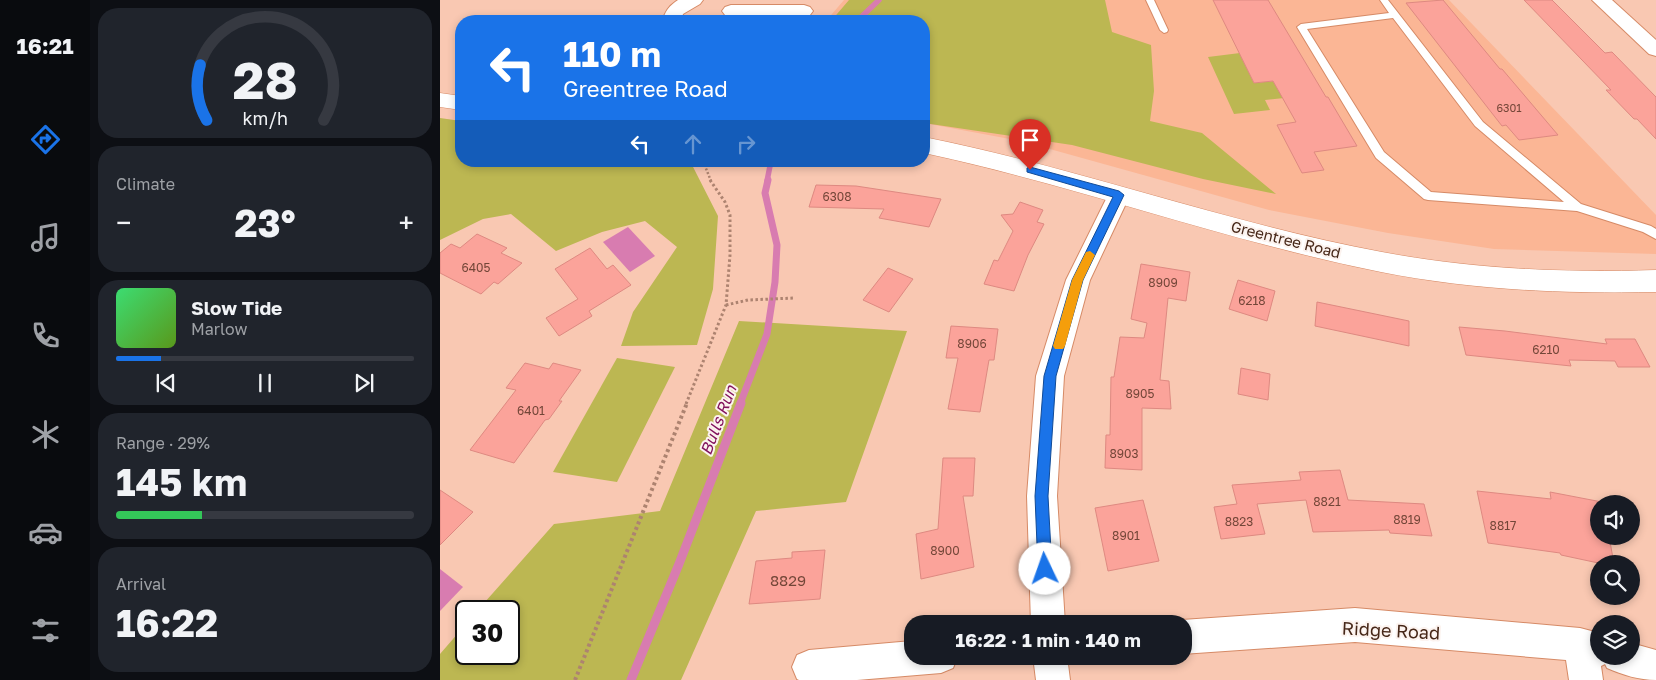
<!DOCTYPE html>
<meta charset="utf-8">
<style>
:root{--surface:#171b24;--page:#20242c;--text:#f1f3f6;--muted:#9ea1a6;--line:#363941;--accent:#1a73e8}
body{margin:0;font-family:"Golos Text",sans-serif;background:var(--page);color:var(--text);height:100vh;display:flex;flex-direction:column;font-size:19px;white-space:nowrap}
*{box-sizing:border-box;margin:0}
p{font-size:16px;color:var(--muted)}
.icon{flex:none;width:28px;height:28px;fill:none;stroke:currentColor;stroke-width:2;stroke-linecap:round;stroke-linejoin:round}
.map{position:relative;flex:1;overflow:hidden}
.side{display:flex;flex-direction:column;gap:8px;padding:8px;background:#0d0f14;width:350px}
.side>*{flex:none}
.guide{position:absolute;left:15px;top:15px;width:475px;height:152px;border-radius:20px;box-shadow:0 2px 8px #0003;background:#1a73e8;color:#fff;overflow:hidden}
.tools{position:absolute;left:1150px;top:495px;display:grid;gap:10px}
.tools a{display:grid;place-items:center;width:50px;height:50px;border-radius:50%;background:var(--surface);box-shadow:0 2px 8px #0003;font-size:25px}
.speed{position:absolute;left:15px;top:600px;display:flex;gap:10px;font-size:25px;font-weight:700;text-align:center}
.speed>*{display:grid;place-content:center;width:65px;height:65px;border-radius:50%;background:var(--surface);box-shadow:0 2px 8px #0003;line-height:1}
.speed .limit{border:2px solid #111;border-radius:8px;background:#fff;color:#111}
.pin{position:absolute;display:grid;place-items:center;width:42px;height:42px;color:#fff;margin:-51px -21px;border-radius:50% 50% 50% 0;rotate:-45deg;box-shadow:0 0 5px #0007}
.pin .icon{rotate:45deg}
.me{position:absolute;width:55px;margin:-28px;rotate:357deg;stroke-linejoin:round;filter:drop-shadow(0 0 4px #0008)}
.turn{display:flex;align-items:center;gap:18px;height:105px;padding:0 25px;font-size:22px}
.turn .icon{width:65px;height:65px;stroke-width:2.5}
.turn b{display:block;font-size:35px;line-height:42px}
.lanes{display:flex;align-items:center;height:48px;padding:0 25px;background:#0003;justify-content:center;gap:25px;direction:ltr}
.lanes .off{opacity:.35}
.big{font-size:38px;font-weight:700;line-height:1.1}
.side .tile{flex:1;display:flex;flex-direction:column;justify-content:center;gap:8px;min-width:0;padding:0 18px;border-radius:20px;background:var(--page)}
.side .dial{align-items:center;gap:0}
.dial svg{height:130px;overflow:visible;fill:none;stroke:var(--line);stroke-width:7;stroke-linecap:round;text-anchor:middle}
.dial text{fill:var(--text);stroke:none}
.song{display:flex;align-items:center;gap:15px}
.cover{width:60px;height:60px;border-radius:8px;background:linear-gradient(135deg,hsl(140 70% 55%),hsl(90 70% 35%))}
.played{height:5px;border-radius:2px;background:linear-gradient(90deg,var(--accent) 15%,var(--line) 15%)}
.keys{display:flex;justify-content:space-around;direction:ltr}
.heat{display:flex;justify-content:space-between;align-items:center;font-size:28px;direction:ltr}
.charge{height:8px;border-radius:4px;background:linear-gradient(90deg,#34c759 29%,var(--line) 0)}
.trip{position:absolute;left:464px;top:615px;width:288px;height:50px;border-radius:20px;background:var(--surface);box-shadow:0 2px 8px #0003;font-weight:700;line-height:50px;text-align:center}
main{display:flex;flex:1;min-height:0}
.dock{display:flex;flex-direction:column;width:90px;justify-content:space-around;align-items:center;background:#090b0e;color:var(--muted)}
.dock .icon{width:35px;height:35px}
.dock .active{color:var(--accent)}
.dock b{font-size:22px;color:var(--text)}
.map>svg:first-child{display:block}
.built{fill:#fbb695}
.green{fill:#bcb752}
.water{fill:#d87cb0}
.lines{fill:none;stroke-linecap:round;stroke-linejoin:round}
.stream-far2{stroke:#d87cb0;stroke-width:5.5}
.stream-far1{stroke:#d87cb0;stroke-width:7}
.stream{stroke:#d87cb0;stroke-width:9}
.building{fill:#fba39a;stroke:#de8981}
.lane-casing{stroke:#d68a66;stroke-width:2}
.street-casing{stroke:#d68a66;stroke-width:2}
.secondary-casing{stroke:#d68a66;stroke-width:1}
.path-far2{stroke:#ad8370;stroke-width:2.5;stroke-dasharray:2 2;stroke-linecap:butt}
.path-far1{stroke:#ad8370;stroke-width:3;stroke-dasharray:2.5 2.5;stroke-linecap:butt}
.path{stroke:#ad8370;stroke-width:4;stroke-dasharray:3 3;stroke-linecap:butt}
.lane{fill:#fff;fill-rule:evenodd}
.street{fill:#fff;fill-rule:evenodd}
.secondary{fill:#fff;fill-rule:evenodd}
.route{fill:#1a73e8;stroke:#114b97}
.slow{fill:#f59e0b}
.labels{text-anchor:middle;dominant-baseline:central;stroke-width:4;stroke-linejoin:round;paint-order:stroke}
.far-number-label{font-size:11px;fill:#734638}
.number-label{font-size:12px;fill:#734638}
.street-label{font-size:15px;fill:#462718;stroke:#fcf3ef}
.near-number-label{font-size:15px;fill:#734638}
.water-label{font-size:16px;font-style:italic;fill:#82135d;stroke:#fcf3ef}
.near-street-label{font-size:18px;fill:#462718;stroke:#fcf3ef}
</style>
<main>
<nav class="dock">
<b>16:21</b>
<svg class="icon active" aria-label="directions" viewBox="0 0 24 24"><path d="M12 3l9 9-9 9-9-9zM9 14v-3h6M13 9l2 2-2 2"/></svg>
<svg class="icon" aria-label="music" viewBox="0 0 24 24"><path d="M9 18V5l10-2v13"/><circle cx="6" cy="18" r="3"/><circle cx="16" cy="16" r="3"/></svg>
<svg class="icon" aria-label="phone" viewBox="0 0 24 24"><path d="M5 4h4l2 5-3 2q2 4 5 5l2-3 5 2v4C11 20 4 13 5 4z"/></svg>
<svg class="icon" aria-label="climate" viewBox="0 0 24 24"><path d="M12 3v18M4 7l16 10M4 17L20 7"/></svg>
<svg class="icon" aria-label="car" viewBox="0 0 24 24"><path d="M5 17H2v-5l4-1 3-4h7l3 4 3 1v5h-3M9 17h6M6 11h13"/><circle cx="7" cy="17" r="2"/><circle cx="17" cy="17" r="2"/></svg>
<svg class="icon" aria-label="filters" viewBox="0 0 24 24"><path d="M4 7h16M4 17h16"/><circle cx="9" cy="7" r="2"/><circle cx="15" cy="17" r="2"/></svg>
</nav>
<section class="side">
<div class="tile dial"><svg viewBox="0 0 100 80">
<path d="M14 69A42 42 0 1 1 86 69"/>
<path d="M14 69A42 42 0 0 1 10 35" stroke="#1a73e8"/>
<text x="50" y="56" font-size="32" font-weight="700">28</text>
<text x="50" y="72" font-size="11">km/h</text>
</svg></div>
<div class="tile"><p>Climate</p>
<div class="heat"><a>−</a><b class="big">23°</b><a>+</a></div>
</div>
<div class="tile">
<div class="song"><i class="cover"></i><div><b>Slow Tide</b><p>Marlow</p></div></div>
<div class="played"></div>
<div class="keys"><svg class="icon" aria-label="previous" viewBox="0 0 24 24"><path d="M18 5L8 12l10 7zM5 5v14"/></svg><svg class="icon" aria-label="pause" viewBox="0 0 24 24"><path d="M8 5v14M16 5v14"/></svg><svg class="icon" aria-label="next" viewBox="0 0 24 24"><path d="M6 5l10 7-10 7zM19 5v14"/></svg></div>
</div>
<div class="tile"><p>Range · 29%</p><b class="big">145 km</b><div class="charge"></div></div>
<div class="tile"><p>Arrival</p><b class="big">16:22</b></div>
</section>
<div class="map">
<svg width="1216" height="680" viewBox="0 0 1216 680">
<rect width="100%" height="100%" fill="#f9c8b2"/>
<path class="built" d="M404 0H1009L1216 215V254L1054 249 948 233 829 210 581 141 484 123V21H386Z"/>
<g class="green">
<path d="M409 0H665L672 32 711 45 714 91 710 121 762 133 836 194 763 179 632 145 484 123V21H391Z"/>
<path d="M800 53 814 83 835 81 844 98 825 100 830 110 794 114 768 57Z"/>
<path d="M0 118 21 121V161H250L278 216 273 289 257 345 181 346 193 312 237 247 205 221 162 232 116 251 71 214 43 219 0 240Z"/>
<path d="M299 321 467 331 406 502 316 511 241 680H0V654L26 624V654H69V611H37L114 524 220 511Z"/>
<path d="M177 358 235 367 177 482 113 472Z"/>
</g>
<g class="water">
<path d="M188 227 215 256 190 272 163 242Z"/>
<path d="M0 569 23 587 0 611Z"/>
</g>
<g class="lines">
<g class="stream-far2">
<path d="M417 21 439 0"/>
<path d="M327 181 331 161"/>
</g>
<path class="stream-far1" d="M300 404 327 334 335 282 337 245 325 193 328 180"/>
<path class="stream" d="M191 680 239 564 301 403"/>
</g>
<g class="building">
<path d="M773 0H828L886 97H888L917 146 874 152 884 170 862 173 837 125 856 122 833 81 814 83Z"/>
<path d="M1003 0 1060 69H1062L1118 135 1079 140 1066 125 1062 126 966 3Z"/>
<path d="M1084 0H1112L1165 53 1172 52 1216 97V139L1197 119H1194L1166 90H1171Z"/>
<path d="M376 185 416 186 501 199 489 227 439 218 444 209 369 207Z"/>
<path d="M580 202 603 210 597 222 604 224 588 255 574 291 544 284 554 260 558 261 573 231 561 215 573 214Z"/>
<path d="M37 234 67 248 61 253 82 263 58 284 54 282 41 294 0 273V253L11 244 20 248Z"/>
<path d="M150 248 167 269 173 265 191 285 149 311 152 316 119 336 106 318 138 299 115 269Z"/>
<path d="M701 264 750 272 746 301 728 298 720 380 729 381 731 409 702 408V470L665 468 666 435H670L671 377H674L680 337 704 338 707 323 691 319Z"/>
<path d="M448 268 473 279 449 312 423 300Z"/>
<path d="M798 280 835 291 827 321 789 309Z"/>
<path d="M877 302 969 321V346L875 326Z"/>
<path d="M511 326 558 329 554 360H549L540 412 508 409 518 358H506Z"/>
<path d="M1019 327 1065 331 1167 344 1165 339H1195L1210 367H1178L1175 361 1129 360 1131 366 1026 355Z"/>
<path d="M85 363 109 369 113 363 141 370 119 401H122L109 419 105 420 74 463 30 450 76 390 66 388Z"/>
<path d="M801 368 830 374 828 400 798 394Z"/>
<path d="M503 458H535L533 496H523L534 567 481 579 476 534 498 529Z"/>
<path d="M900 470 908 500 984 504 992 536 950 533 949 530 873 532 866 500 817 504 825 534 781 539 774 507 797 504 792 485 861 480 859 472Z"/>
<path d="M0 490 33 512 0 545Z"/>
<path d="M1037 491 1111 499 1110 492 1162 502 1159 504V536H1169L1174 564H1163L1121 555 1120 553 1048 543Z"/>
<path d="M703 500 719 561 668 571 655 508Z"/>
<path d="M385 550 380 599 309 604 316 561 352 558V552Z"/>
</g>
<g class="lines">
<defs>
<g id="lane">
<path d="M706 0H714L728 30 727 32 724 33 720 30Z"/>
<path d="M940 0H948L1043 122 1141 204 1211 226 1216 229V239L1203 232 1137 211 988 200 984 199 936 158 857 27 861 24 949 13ZM953 18 1035 126 1124 202 991 192 944 152 867 29Z"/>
</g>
<g id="street">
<path d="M238 0H263L260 4 243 14 241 21H223C224 12 230 5 238 0Z"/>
<path d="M1152 0H1172L1216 40V56L1209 54Z"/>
<path d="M291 5H364L370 7 373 11 370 15 364 17 285 15 282 11 285 7Z"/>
<path d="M679 187 687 189 690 195 650 280 624 376 617 496 625 624H591L587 496 596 376 626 280 671 189Z"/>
<path d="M915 608 1140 628 1159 633V656H1191V643L1216 650V680C1199 680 1183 675 1167 668L1165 664 1161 666 1163 680H1129L1126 660 915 642 742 654V624H734L742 620Z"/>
<path d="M472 641V656H518L513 668 501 673 417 680H359L357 679 352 667 357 655 369 650Z"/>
<path d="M593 656H627L630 680H596Z"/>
</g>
<g id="secondary">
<path d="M0 93 21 96V110L0 107Z"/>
<path d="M484 137C638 168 787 223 942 252 1032 269 1124 273 1216 270V292C1124 294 1032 290 941 272 786 241 638 186 484 153Z"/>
</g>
</defs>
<use href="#lane" class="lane-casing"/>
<use href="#street" class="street-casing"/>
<use href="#secondary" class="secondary-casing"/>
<path class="path-far2" d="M263 161 271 181"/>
<g class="path-far1">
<path d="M286 305 308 300 355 298"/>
<path d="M246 404 286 305 290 255V215L285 202 270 180"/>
</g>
<path class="path" d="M135 680 247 403"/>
<use href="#lane" class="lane"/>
<use href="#street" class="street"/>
<use href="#secondary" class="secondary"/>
</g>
<path class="route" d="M590 167 679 191 684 195 643 280 616 376 608 496 612 569 610 574 605 576 600 574 598 569 595 496 604 376 632 280 673 197 587 172V168Z"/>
<path class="slow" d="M650 251 655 255 643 280 625 346 623 349H615L613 346 632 280 646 252Z"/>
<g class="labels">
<g class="far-number-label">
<text x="1069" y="107">6301</text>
</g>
<g class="number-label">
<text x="397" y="196">6308</text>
<text x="36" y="267">6405</text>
<text x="723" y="282">8909</text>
<text x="812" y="300">6218</text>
<text x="532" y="343">8906</text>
<text x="1106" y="349">6210</text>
<text x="700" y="393">8905</text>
<text x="91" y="410">6401</text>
<text x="684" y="453">8903</text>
<text x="887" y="501">8821</text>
<text x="967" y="519">8819</text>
<text x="799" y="521">8823</text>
<text x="1063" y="525">8817</text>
<text x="686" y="535">8901</text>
<text x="505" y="550">8900</text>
</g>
<g class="street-label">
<text transform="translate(846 239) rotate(14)">Greentree Road</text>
</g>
<g class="near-number-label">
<text x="348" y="580">8829</text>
</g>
<g class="water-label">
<text transform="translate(278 420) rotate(-69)">Bulls Run</text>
</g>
<g class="near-street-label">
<text transform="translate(951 630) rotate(3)">Ridge Road</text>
</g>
</g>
</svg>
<div class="tools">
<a><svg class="icon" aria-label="sound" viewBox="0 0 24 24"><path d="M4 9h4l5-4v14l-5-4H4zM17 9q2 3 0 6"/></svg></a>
<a><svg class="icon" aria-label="search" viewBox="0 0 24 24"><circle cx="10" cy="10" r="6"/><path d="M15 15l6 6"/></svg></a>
<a><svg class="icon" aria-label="layers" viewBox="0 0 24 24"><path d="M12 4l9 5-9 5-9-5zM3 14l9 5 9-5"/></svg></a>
</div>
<div class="speed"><div class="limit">30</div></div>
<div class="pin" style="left:590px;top:170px;background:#d93025"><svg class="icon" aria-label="arrive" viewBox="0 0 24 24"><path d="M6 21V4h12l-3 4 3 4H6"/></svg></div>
<svg class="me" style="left:605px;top:569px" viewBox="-20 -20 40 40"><circle r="19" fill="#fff"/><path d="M0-13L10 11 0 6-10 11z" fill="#1a73e8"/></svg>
<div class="trip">16:22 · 1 min · 140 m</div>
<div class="guide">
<div class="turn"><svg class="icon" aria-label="left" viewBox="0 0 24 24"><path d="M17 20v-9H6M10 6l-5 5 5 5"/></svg><div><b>110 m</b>Greentree Road</div></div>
<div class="lanes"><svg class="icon" aria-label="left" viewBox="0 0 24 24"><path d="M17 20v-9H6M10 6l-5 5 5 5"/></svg><svg class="icon off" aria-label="ahead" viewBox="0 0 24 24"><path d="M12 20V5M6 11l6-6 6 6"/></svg><svg class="icon off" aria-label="right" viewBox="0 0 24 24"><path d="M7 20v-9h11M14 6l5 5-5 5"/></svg></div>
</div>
</div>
</main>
